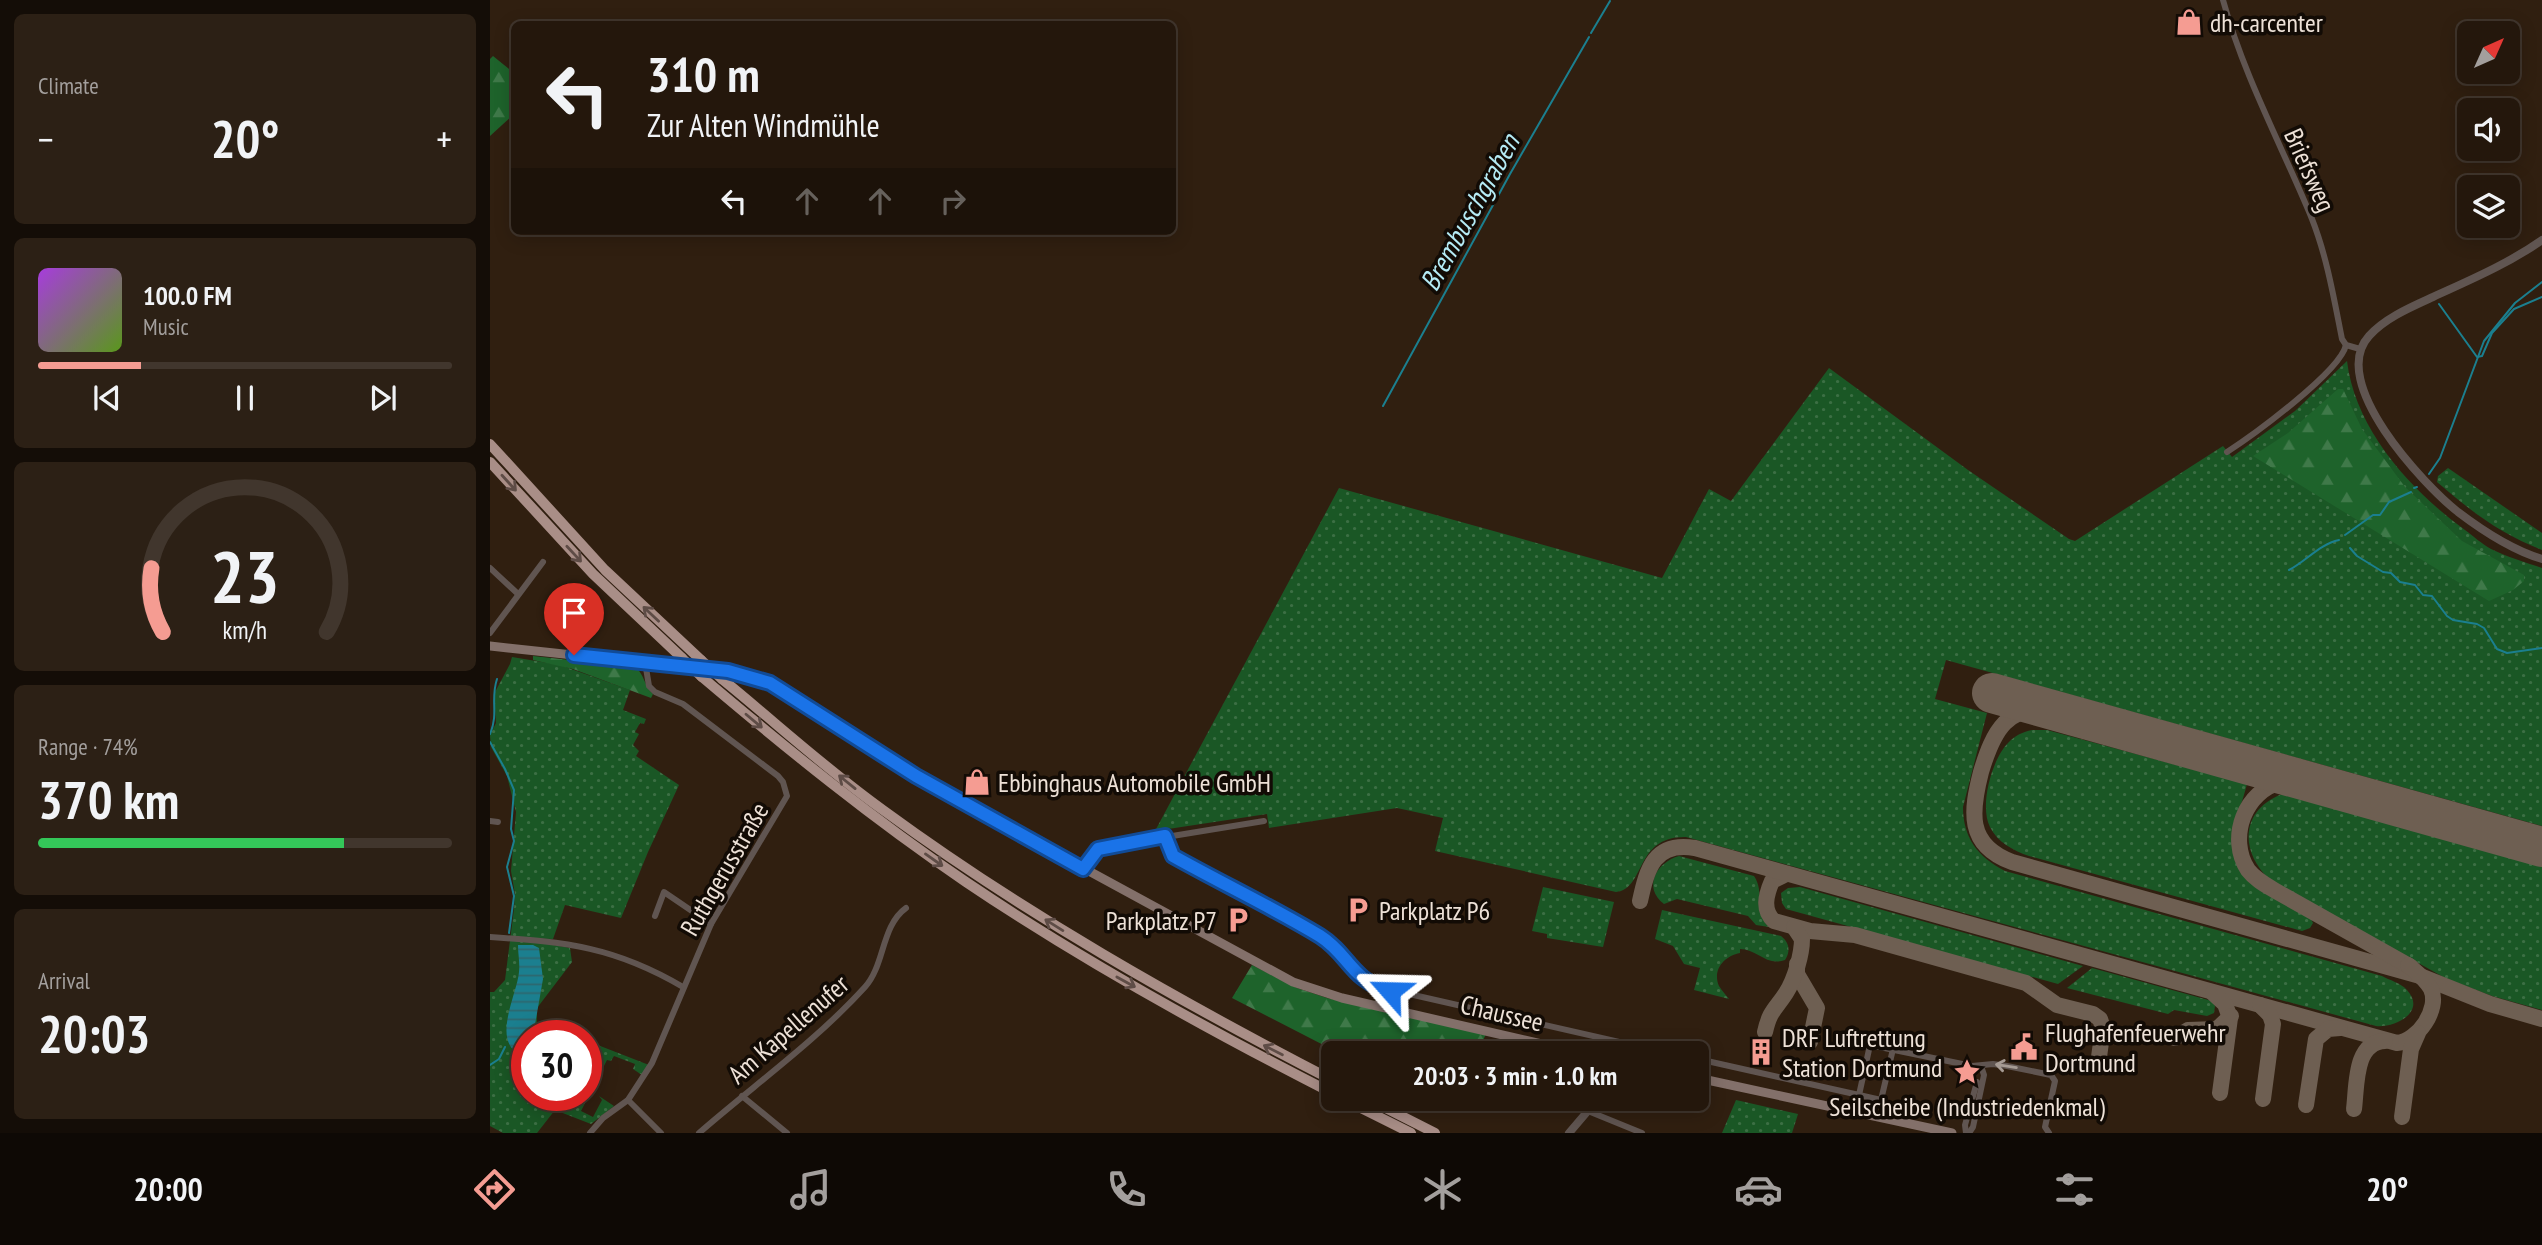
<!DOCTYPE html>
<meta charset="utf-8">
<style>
:root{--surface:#24170c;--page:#2c2015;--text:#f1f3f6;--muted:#a39f9d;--line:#41362d;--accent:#f59c92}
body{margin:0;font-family:"PT Sans Narrow",sans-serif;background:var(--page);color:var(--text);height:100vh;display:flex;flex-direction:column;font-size:26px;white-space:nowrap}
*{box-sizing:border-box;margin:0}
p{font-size:23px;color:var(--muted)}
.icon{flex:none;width:38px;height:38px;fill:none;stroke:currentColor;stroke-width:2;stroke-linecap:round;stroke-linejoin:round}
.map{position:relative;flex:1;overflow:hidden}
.side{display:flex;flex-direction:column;gap:14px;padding:14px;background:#140d07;width:490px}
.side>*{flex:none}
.banner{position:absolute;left:21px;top:21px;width:665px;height:214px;border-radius:10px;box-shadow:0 4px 18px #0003,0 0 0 2px var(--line);background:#24170c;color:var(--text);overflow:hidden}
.needle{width:46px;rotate:45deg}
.fabs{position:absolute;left:1967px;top:21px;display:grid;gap:14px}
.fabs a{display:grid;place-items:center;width:63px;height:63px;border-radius:10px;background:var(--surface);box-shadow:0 4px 18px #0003,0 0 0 2px var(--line);font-size:35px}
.speed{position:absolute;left:21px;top:1020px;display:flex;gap:14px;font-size:35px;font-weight:700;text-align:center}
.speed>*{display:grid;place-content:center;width:91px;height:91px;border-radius:50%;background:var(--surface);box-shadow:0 4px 18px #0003,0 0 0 2px var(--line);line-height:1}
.speed .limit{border:10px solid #d22;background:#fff;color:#111}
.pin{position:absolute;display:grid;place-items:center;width:60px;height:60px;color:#fff;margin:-72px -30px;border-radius:50% 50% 50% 0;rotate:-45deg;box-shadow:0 0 7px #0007}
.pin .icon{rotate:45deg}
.me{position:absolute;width:77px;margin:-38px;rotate:295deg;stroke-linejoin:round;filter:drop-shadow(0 0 5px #0008)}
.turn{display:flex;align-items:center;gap:24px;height:147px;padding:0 21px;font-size:32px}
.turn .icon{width:91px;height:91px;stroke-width:2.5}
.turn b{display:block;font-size:49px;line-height:60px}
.lanes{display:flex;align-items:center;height:66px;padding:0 21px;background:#0003;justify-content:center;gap:35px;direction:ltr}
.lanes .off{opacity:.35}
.big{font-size:52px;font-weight:700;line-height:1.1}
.side .card{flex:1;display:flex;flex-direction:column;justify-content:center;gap:10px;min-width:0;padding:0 24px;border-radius:10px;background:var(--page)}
.side .dial{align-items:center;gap:0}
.dial svg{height:182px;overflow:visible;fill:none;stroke:var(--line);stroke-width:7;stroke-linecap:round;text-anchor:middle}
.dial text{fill:var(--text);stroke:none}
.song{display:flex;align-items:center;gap:21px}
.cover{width:84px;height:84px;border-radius:10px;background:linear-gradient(135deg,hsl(280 70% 55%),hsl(90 70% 35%))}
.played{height:7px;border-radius:4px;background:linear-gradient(90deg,var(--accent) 25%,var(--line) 25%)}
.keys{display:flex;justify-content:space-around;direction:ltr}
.heat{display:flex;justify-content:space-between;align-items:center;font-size:38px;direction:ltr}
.charge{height:10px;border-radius:5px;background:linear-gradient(90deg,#34c759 74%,var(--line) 0)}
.trip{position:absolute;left:831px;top:1041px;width:388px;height:70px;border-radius:10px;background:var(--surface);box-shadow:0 4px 18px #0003,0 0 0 2px var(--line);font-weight:700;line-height:70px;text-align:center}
.tabs{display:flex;height:112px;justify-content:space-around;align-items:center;background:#0e0905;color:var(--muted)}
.tabs .icon{width:49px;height:49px}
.tabs .active{color:var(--accent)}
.tabs b{font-size:32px;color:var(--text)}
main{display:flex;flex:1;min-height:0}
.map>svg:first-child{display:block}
.green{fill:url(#green-dots)}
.forest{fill:url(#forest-firs)}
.water{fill:url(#water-rules)}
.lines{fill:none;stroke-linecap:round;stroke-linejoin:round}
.stream{stroke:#1b7f8f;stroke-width:2}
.taxiway{stroke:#6e5f52;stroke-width:16}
.runway{stroke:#6e5f52;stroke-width:40}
.minor{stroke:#605551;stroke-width:6}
.tertiary{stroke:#605551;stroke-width:8}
.secondary{stroke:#83706a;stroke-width:9}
.trunk{stroke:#a98e87;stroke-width:10}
.trunk-bridge{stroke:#a98e87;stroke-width:10}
.oneway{stroke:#5e4c46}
.oneway2{stroke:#a69b94}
.route-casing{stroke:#114b97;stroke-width:18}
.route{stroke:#1a73e8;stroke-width:12}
.labels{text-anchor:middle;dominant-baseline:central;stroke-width:7;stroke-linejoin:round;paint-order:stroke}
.poi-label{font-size:26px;fill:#ede1d7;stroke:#120b05;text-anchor:start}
.street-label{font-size:26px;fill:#ede1d7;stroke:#120b05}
.water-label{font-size:28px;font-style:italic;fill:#b5ebf5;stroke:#120b05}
</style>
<main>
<section class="side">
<div class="card"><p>Climate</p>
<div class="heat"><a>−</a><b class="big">20°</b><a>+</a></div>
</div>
<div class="card">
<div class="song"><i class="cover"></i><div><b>100.0 FM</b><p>Music</p></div></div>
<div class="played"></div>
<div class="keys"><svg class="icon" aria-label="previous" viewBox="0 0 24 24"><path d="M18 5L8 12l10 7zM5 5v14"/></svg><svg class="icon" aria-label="pause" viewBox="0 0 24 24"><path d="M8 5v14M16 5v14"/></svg><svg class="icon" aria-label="next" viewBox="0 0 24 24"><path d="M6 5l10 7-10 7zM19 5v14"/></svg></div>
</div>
<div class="card dial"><svg viewBox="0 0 100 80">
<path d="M14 69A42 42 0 1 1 86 69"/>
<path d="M14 69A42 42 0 0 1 9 41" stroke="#f59c92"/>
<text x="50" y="56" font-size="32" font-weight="700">23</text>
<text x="50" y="72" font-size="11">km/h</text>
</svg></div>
<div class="card"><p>Range · 74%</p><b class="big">370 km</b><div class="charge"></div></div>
<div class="card"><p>Arrival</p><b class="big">20:03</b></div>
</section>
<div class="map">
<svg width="2052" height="1133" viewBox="0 0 2052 1133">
<defs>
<pattern id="green-dots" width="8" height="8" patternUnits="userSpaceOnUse" patternTransform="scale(1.75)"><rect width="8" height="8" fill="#1a5725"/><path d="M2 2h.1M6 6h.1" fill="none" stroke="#3c6f44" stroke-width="1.8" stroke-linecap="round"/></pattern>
<pattern id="forest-firs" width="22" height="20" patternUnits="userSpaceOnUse" patternTransform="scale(1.75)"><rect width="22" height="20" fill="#1e632b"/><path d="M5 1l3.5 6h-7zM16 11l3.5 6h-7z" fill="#3f7949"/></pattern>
<pattern id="water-rules" width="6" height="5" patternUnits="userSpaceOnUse" patternTransform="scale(1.75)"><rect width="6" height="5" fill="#1b7f8f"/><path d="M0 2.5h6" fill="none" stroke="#2d676f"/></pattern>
</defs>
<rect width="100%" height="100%" fill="#301f10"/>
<g class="green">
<path d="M1857 361C1865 429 1921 491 1975 530 1983 536 1992 544 2001 549 2017 557 2035 562 2052 568V826L1456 660 1445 699 1497 713 1473 807C1473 838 1488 857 1515 871L1892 976C1899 980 1911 983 1917 990 1937 1012 1905 1028 1886 1026L1196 837C1144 836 1156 889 1126 892L945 851 953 818 907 808 779 828 777 814 665 831 849 488 1172 578 1219 489 1241 501 1339 368 1478 470 1579 539 1585 541 1733 446 1742 457 1805 411Z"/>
<path d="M1958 468 2052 533V550C2009 533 1982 512 1947 482L1948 476Z"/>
<path d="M22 657 70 665 140 690 133 710 156 719 154 724 150 723 145 732 149 734 143 745 149 751 146 756 189 785 158 852 131 918 75 905 63 939 25 938 80 948 82 962 47 1008V1033L55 1036H37V1096H96V1053L101 1054 100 1042 159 1065 152 1075 143 1069 145 1064 124 1056 121 1061 117 1060 91 1111 103 1117 112 1100 109 1096 124 1106 101 1124 65 1110 47 1133H13L0 1126V992H4L15 980 24 909 25 894 21 871 26 812 17 776 1 747 0 735 6 723 4 694 20 664Z"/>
<path d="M1542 730H1557L1757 784C1753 800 1746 817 1745 833 1740 881 1788 895 1820 917L1823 923 1820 928 1812 931 1539 856C1524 851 1507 842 1500 827 1489 806 1502 759 1518 743 1525 735 1533 732 1542 730Z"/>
<path d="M1792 794 2052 866V1010L2002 996 1955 978 1779 879C1749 850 1751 810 1792 794Z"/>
<path d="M1189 856 1264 876C1275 892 1264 912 1279 927L1266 925 1258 916 1187 899 1174 904C1152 887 1167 862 1189 856Z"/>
<path d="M1053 887 1124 902 1113 947 1057 938V934L1042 931Z"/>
<path d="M1310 887 1593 966 1568 984 1296 909 1292 903 1291 893 1298 888Z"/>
<path d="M1172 910 1291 936C1299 942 1301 951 1295 960 1277 967 1267 949 1250 949V953C1234 956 1222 970 1229 986 1232 991 1237 996 1239 999L1204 990 1210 968 1194 964 1183 946 1165 939Z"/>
<path d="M1602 968 1722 1001 1725 1006 1724 1013 1717 1016 1684 1010 1678 1014 1577 988Z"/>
<path d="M1246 1100 1308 1114 1302 1133H1232Z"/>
</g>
<g class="forest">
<path d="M3 56 24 73V114L0 136V59Z"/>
<path d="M1848 389H1853L1872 429 1915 487 1972 541 2034 575V581L2023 590 1999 601 1763 456 1798 433Z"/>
<path d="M43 656 145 667C154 673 154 686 163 694L161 698 83 669 43 660Z"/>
<path d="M762 965 807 988 837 998 996 1034 987 1053H849L742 998Z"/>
</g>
<path class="water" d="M28 945H43L49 948 53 979 43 1036H37V1051L32 1055C0 1043 27 995 29 972 30 963 28 954 28 945Z"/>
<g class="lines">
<g class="stream">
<path d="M1101 33 1120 1"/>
<path d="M1949 304 1987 357 1992 356 2002 333 2024 309 2052 297"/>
<path d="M893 406 1020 174 1099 37"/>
<path d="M1939 474 1950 458 1994 341 2025 303 2052 282"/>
<path d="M1924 488 1927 487"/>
<path d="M1855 535 1883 515H1890L1899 502 1921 492"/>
<path d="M1860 548 1867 556 1893 572 1901 573 1910 582 1925 585 1933 595 1942 596 1957 616 1963 620 1987 624 1994 628 2007 649 2017 653 2052 648"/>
<path d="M1799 570C1816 561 1830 544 1849 540"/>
<path d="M0 734C9 713 0 700 7 679"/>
<path d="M0 742 15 769 24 790 21 829 24 841 17 867 24 896 19 933"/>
<path d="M0 1065 9 1059 15 1047"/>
</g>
<g class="taxiway">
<path d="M1565 711C1517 702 1503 732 1491 772 1481 811 1476 845 1522 862L1930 976 2000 1004 2052 1019"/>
<path d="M1814 780C1807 781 1799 780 1792 782 1755 790 1737 838 1758 870 1765 879 1774 884 1784 890L1921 967"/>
<path d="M1296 874 1282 881C1276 895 1272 910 1284 921L1320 931 1365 935 1536 983 1567 1005 1603 1014 1610 1019 1613 1028 1609 1057"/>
<path d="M1150 901C1157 869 1164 841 1205 848L1907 1043C1928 1041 1950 1009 1941 989 1936 979 1926 972 1918 965"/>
<path d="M1307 964V974L1327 1008 1320 1042"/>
<path d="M1723 993 1735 1004 1740 1018 1730 1093"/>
<path d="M1770 1005 1780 1015 1783 1024 1773 1099"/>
<path d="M1275 1032C1280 1010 1285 1010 1296 993 1305 979 1312 954 1312 939L1304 927"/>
<path d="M1685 1038 1698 1030 1727 1029 1741 1016"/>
<path d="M1816 1105 1826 1039 1838 1029 1850 1028"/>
<path d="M1864 1109C1867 1086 1864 1042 1895 1041"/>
<path d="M1912 1117 1921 1049 1928 1033"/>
</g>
<path class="runway" d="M1502 693 2052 847"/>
<g class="minor">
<path d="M1733 0C1754 77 1792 146 1822 219 1837 257 1844 299 1852 339L1856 345 1870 349"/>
<path d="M1737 452C1762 436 1850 372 1856 345"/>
<path d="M0 568 28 594"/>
<path d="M0 633 53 562"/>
<path d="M0 821 8 822"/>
<path d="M675 836 683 856 832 937C852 952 863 973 884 986L1182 1054"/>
<path d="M593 869C598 859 604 851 615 847L774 821"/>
<path d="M165 916 174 892 221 924"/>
<path d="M0 937C77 942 125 947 193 987"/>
<path d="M1208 1059 1369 1095 1380 1045 1482 1066 1503 1064 1517 1066 1561 1075 1565 1081 1555 1127 1559 1133"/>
<path d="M1369 1095 1391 1100 1403 1049"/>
<path d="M252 1096 297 1133"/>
<path d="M138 1100 171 1133"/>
<path d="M1098 1111 1152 1133"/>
<path d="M100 1133 113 1118 138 1100 162 1063 221 924 297 796 293 782 288 776 193 704 165 692 159 686 155 662"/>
<path d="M209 1133C264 1085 325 1042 375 987 395 965 391 926 416 908"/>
<path d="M1476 1133 1475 1125 1487 1082"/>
<path d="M1479 1133 1483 1127 1494 1075 1491 1066"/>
</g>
<g class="tertiary">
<path d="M2052 240C2018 264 1980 280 1943 297 1921 307 1895 318 1879 336 1837 382 1933 484 1968 512 1993 531 2022 550 2052 559"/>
<path d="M1079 1133 1108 1099"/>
</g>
<g class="secondary">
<path d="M0 646 232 671 260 676 280 683 461 796 803 982 852 998 1095 1054"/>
<path d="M1208 1078 1462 1133"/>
</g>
<g class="trunk">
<path d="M0 444 115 570 211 660"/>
<path d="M0 462 103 574 192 658"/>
<path d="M212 677C297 749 383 819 476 882 593 961 718 1030 844 1094"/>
<path d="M232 679C285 722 337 770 393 810 535 914 687 1000 844 1081"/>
<path d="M853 1099 921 1133"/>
<path d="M878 1099 945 1133"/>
</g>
<g class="trunk-bridge">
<path d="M192 658 212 677"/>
<path d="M211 660 232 679"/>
</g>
</g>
<defs><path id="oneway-shaft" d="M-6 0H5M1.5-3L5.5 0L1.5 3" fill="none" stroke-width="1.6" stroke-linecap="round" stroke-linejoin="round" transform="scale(1.75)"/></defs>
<g class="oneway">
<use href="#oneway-shaft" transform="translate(19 483) rotate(48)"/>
<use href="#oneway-shaft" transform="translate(84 554) rotate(47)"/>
<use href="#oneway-shaft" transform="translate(161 614) rotate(-137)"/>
<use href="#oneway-shaft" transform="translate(264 721) rotate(40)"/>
<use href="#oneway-shaft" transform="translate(357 782) rotate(-141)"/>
<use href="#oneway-shaft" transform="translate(444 860) rotate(35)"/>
<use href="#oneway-shaft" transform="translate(564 925) rotate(-148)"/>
<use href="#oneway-shaft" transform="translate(636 982) rotate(29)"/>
<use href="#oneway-shaft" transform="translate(783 1050) rotate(-153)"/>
</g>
<use class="oneway2" href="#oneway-shaft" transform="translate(1516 1066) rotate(-171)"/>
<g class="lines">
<defs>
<path id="route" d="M84 655 238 671 280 683 426 776 593 869 608 849 675 836 683 856C731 883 782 907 830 936 860 955 860 980 900 991"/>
</defs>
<use href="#route" class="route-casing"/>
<use href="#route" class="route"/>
</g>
<defs>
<symbol id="shop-bare" viewBox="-9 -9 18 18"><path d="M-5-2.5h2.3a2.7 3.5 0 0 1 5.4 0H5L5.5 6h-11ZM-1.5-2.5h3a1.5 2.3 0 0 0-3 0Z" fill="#f59c92" stroke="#120b05" stroke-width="2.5" paint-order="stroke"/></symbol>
<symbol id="parking-bare" viewBox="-9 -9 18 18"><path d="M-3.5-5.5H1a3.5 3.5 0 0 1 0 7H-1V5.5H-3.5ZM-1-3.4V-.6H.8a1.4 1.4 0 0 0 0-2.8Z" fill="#f59c92" stroke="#120b05" stroke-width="2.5" paint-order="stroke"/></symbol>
<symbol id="civic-bare" viewBox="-9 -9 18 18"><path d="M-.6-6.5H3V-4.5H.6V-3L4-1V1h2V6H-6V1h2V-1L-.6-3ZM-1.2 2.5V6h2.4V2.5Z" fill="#f59c92" stroke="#120b05" stroke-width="2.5" paint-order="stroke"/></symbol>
<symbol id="building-bare" viewBox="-9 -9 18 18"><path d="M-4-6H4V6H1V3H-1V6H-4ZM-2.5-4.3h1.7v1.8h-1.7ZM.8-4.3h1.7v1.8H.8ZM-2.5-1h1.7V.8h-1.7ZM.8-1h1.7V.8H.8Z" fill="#f59c92" stroke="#120b05" stroke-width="2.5" paint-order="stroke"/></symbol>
<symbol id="sight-bare" viewBox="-9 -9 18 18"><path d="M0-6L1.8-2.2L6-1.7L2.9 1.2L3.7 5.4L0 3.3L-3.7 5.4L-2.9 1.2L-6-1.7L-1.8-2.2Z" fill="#f59c92" stroke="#120b05" stroke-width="2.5" paint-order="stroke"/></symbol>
</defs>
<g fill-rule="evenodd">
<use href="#shop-bare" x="1680" y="3" width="38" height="38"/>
<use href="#shop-bare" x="468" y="763" width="38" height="38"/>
<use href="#parking-bare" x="849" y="891" width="38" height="38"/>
<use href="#parking-bare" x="729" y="901" width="38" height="38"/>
<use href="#civic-bare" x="1515" y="1028" width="38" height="38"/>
<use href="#building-bare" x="1252" y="1033" width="38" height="38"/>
<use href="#sight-bare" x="1458" y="1053" width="38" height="38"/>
</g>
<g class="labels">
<g class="poi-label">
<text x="1720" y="22">dh-carcenter</text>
<text x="508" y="782">Ebbinghaus Automobile GmbH</text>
<text x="889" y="910">Parkplatz P6</text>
<text x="727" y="920" text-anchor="end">Parkplatz P7</text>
<text x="1555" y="1032">Flughafenfeuerwehr<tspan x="1555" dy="30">Dortmund</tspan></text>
<text x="1292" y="1037">DRF Luftrettung<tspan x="1292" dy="30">Station Dortmund</tspan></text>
<text x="1477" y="1106" text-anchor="middle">Seilscheibe (Industriedenkmal)</text>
</g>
<g class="street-label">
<text transform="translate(1820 170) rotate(66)">Briefsweg</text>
<text transform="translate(234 869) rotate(-60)">Ruthgerusstraße</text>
<text transform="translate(1012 1013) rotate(13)">Chaussee</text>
<text transform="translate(298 1029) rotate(-41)">Am Kapellenufer</text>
</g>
<g class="water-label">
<text transform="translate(979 212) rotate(-61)">Brembuschgraben</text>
</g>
</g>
</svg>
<div class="fabs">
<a><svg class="needle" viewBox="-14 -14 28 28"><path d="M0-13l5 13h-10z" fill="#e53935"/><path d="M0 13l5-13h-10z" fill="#a39f9d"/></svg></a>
<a><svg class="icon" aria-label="sound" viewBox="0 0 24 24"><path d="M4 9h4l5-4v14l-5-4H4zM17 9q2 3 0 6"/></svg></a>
<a><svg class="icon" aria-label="layers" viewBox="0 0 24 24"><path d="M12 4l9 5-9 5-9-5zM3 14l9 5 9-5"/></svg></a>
</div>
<div class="speed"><div class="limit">30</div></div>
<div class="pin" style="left:84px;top:655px;background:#d93025"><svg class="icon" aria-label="arrive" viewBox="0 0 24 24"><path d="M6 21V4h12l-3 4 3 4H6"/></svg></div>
<svg class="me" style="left:900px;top:991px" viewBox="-20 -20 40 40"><path d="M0-17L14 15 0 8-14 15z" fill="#1a73e8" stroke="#fff" stroke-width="4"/></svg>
<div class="trip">20:03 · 3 min · 1.0 km</div>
<div class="banner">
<div class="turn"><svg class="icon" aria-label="left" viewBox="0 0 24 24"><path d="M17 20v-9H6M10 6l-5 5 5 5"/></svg><div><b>310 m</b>Zur Alten Windmühle</div></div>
<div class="lanes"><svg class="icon" aria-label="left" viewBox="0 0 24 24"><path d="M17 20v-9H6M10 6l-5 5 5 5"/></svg><svg class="icon off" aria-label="ahead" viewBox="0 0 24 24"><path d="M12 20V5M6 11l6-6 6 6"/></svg><svg class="icon off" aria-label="ahead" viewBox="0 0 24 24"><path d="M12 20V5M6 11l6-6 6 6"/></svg><svg class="icon off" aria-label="right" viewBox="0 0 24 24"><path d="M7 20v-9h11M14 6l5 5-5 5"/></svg></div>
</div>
</div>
</main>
<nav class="tabs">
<b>20:00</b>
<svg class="icon active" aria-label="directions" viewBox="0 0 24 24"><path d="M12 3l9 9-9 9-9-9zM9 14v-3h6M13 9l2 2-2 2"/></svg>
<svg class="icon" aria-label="music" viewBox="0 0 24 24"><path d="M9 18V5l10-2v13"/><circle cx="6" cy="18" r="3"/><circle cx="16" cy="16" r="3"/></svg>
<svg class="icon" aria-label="phone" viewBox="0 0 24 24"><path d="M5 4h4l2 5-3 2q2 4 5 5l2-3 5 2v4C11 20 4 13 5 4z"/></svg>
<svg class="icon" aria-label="climate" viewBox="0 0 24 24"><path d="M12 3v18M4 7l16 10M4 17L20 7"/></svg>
<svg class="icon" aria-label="car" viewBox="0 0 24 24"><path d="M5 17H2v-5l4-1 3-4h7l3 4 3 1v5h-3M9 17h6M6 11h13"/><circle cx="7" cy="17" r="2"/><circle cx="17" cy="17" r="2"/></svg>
<svg class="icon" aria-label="filters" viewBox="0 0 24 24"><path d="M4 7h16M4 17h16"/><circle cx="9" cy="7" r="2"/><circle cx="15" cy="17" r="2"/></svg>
<b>20°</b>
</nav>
